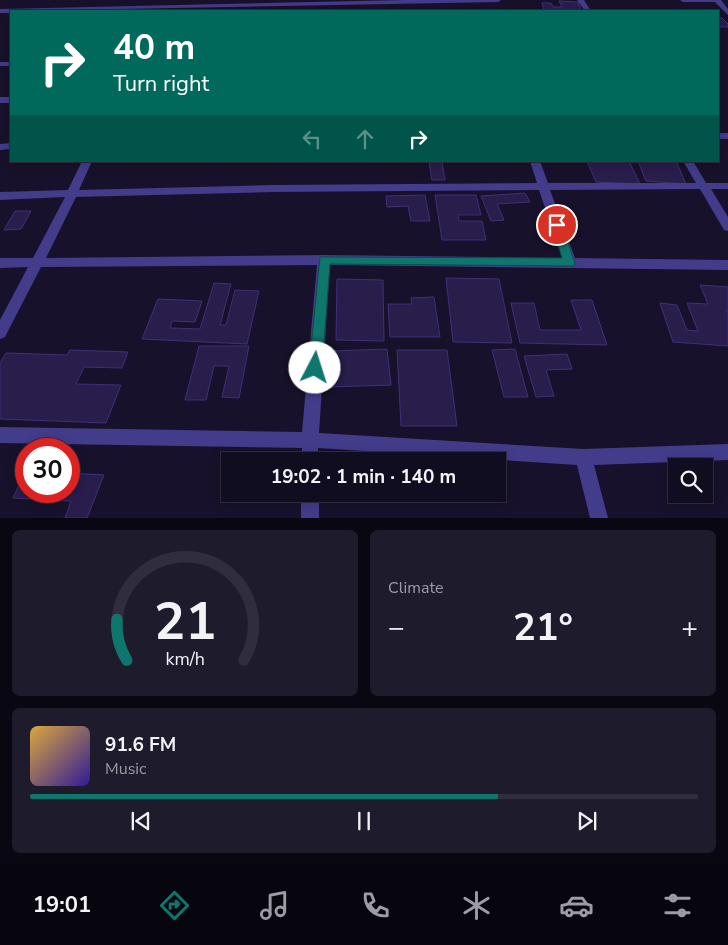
<!DOCTYPE html>
<meta charset="utf-8">
<style>
:root{--surface:#110d20;--page:#1e1b2d;--text:#f1f3f6;--muted:#9c9ca5;--line:#302d3e;--accent:#0f766e}
body{margin:0;font-family:"Nunito Sans",sans-serif;background:var(--page);color:var(--text);height:100vh;display:flex;flex-direction:column;font-size:19px;white-space:nowrap}
*{box-sizing:border-box;margin:0}
p{font-size:16px;color:var(--muted)}
.icon{flex:none;width:28px;height:28px;fill:none;stroke:currentColor;stroke-width:2;stroke-linecap:round;stroke-linejoin:round}
.map{position:relative;height:518px;overflow:hidden}
.details{display:flex;flex-direction:column;gap:12px;padding:12px;background:#090712;flex:1}
.details>*{flex:none}
.hud{position:absolute;left:10px;top:10px;width:709px;height:152px;border-radius:0px;box-shadow:0 2px 12px #0003,0 0 0 1px var(--line);background:#00695c;color:#fff;overflow:hidden}
.controls{position:absolute;left:668px;top:458px;display:grid;gap:10px}
.controls a{display:grid;place-items:center;width:45px;height:45px;border-radius:0px;background:var(--surface);box-shadow:0 2px 12px #0003,0 0 0 1px var(--line);font-size:25px}
.speed{position:absolute;left:15px;top:438px;display:flex;gap:10px;font-size:25px;font-weight:700;text-align:center}
.speed>*{display:grid;place-content:center;width:65px;height:65px;border-radius:50%;background:var(--surface);box-shadow:0 2px 12px #0003,0 0 0 1px var(--line);line-height:1}
.speed .limit{border:8px solid #d22;background:#fff;color:#111}
.pin{position:absolute;display:grid;place-items:center;width:42px;height:42px;color:#fff;margin:-21px;border:2px solid #fff;border-radius:50%;box-shadow:0 1px 5px #0007}
.me{position:absolute;width:55px;margin:-28px;rotate:5deg;stroke-linejoin:round;filter:drop-shadow(0 0 4px #0008)}
.turn{display:flex;align-items:center;gap:18px;height:105px;padding:0 20px;font-size:22px}
.turn .icon{width:65px;height:65px;stroke-width:2.5}
.turn b{display:block;font-size:35px;line-height:42px}
.lanes{display:flex;align-items:center;height:48px;padding:0 20px;background:#0003;justify-content:center;gap:25px;direction:ltr}
.lanes .off{opacity:.35}
.big{font-size:38px;font-weight:700;line-height:1.1}
.details .card{flex:1;display:flex;flex-direction:column;justify-content:center;gap:8px;min-width:0;padding:0 18px;border-radius:8px;background:var(--page)}
.details .dial{align-items:center;gap:0}
.dial svg{height:130px;overflow:visible;fill:none;stroke:var(--line);stroke-width:7;stroke-linecap:round;text-anchor:middle}
.dial text{fill:var(--text);stroke:none}
.song{display:flex;align-items:center;gap:15px}
.cover{width:60px;height:60px;border-radius:8px;background:linear-gradient(135deg,hsl(40 70% 55%),hsl(250 70% 35%))}
.played{height:5px;border-radius:2px;background:linear-gradient(90deg,var(--accent) 70%,var(--line) 70%)}
.keys{display:flex;justify-content:space-around;direction:ltr}
.heat{display:flex;justify-content:space-between;align-items:center;font-size:28px;direction:ltr}
.details .tiles{flex:1;display:grid;gap:12px;grid-template-columns:1fr 1fr}
.card:last-child{grid-column:span 2}
.trip{position:absolute;left:221px;top:452px;width:285px;height:50px;border-radius:0px;background:var(--surface);box-shadow:0 2px 12px #0003,0 0 0 1px var(--line);font-weight:700;line-height:50px;text-align:center}
.tab-bar{display:flex;height:80px;justify-content:space-around;align-items:center;background:#07050d;color:var(--muted)}
.tab-bar .icon{width:35px;height:35px}
.tab-bar .current{color:var(--accent)}
.tab-bar b{font-size:22px;color:var(--text)}
.map>svg:first-child{display:block}
.building{fill:#291d4c;stroke:#412f78}
.lines{fill:none;stroke-linecap:round;stroke-linejoin:round}
.minor{fill:#433c8a;fill-rule:evenodd}
.route{fill:#0f766e;stroke:#0a4d48}
</style>
<div class="map">
<svg width="728" height="518" viewBox="0 0 728 518">
<rect width="100%" height="100%" fill="#17112b"/>
<g class="building">
<path d="M559 1 578 2 581 10H544L542 3H551L553 7H562Z"/>
<path d="M718 17 722 18 728 24V27H718Z"/>
<path d="M587 161H629L640 184 596 182Z"/>
<path d="M638 161H676L686 184 646 181Z"/>
<path d="M429 162H442L445 180H432Z"/>
<path d="M525 193 530 202 497 204 504 220 491 221 481 196Z"/>
<path d="M425 195 430 221H411L408 206 387 207 386 196Z"/>
<path d="M435 195H476L481 215H458L459 221H482L486 240H442Z"/>
<path d="M15 211H31L21 229 4 230Z"/>
<path d="M446 278 499 279 512 343 453 342Z"/>
<path d="M337 279 383 280 384 341 336 340Z"/>
<path d="M214 283 231 284 220 325H226L235 290 259 291 247 344 142 339 158 299 202 301 195 322 172 321 170 328 200 329Z"/>
<path d="M700 285 728 287V311H726L728 314V346L673 342 660 303 677 305 687 330 698 331 687 303 708 304Z"/>
<path d="M434 297 440 337H390L388 304H412L411 298Z"/>
<path d="M571 300H592L607 345 520 343 511 303H534L540 330H581Z"/>
<path d="M199 346H249L239 398 222 397 229 366H214L206 400H185Z"/>
<path d="M387 349 391 385 331 387V351Z"/>
<path d="M515 349 528 397H504L492 350Z"/>
<path d="M70 350 128 352 122 368 84 367 76 384 121 385 106 423 0 419V363L6 353 67 355Z"/>
<path d="M397 350H447L457 426H401Z"/>
<path d="M567 354 572 369 546 370 554 396 536 397 524 356Z"/>
<path d="M26 470V491H69V473L104 475 87 518H65L71 501 13 498Z"/>
</g>
<g class="lines">
<g class="minor">
<path d="M404 0H501L498 2 11 11V13H0V9Z"/>
<path d="M577 0H584L591 11H585Z"/>
<path d="M680 0H721L728 9V15L715 2H683Z"/>
<rect x="0" y="62" width="11" height="4"/>
<rect x="0" y="97" width="11" height="6"/>
<rect x="718" y="133" width="10" height="6"/>
<path d="M11 143V149L0 150V144Z"/>
<path d="M82 161H92L79 190 273 185 537 183 530 161H540L548 183H696L683 161H693L706 183H728V189H711L728 217V231L724 230 700 189 550 190 575 258 728 260V270L330 265 319 433 583 449 728 444V460L594 465 608 518H590L577 465 318 448V461H302V448L0 443V427L302 432 317 265 41 267 5 337 0 339V320L28 267 0 268V258H33L65 197 0 200V192L68 190ZM539 190 562 258 324 255 46 258 76 197 273 192Z"/>
<rect x="301" y="494" width="18" height="24"/>
</g>
</g>
<path class="route" d="M557 221 562 225 575 263 574 266 330 264 322 368 320 372 315 374 311 372 309 368 320 257 562 258 552 225Z"/>
</svg>
<div class="controls">
<a><svg class="icon" aria-label="search" viewBox="0 0 24 24"><circle cx="10" cy="10" r="6"/><path d="M15 15l6 6"/></svg></a>
</div>
<div class="speed"><div class="limit">30</div></div>
<div class="pin" style="left:557px;top:225px;background:#d93025"><svg class="icon" aria-label="arrive" viewBox="0 0 24 24"><path d="M6 21V4h12l-3 4 3 4H6"/></svg></div>
<svg class="me" style="left:315px;top:368px" viewBox="-20 -20 40 40"><circle r="19" fill="#fff"/><path d="M0-13L10 11 0 6-10 11z" fill="#0f766e"/></svg>
<div class="trip">19:02 · 1 min · 140 m</div>
<div class="hud">
<div class="turn"><svg class="icon" aria-label="right" viewBox="0 0 24 24"><path d="M7 20v-9h11M14 6l5 5-5 5"/></svg><div><b>40 m</b>Turn right</div></div>
<div class="lanes"><svg class="icon off" aria-label="left" viewBox="0 0 24 24"><path d="M17 20v-9H6M10 6l-5 5 5 5"/></svg><svg class="icon off" aria-label="ahead" viewBox="0 0 24 24"><path d="M12 20V5M6 11l6-6 6 6"/></svg><svg class="icon" aria-label="right" viewBox="0 0 24 24"><path d="M7 20v-9h11M14 6l5 5-5 5"/></svg></div>
</div>
</div>
<section class="details">
<div class="tiles">
<div class="card dial"><svg viewBox="0 0 100 80">
<path d="M14 69A42 42 0 1 1 86 69"/>
<path d="M14 69A42 42 0 0 1 8 44" stroke="#0f766e"/>
<text x="50" y="56" font-size="32" font-weight="700">21</text>
<text x="50" y="72" font-size="11">km/h</text>
</svg></div>
<div class="card"><p>Climate</p>
<div class="heat"><a>−</a><b class="big">21°</b><a>+</a></div>
</div>
<div class="card">
<div class="song"><i class="cover"></i><div><b>91.6 FM</b><p>Music</p></div></div>
<div class="played"></div>
<div class="keys"><svg class="icon" aria-label="previous" viewBox="0 0 24 24"><path d="M18 5L8 12l10 7zM5 5v14"/></svg><svg class="icon" aria-label="pause" viewBox="0 0 24 24"><path d="M8 5v14M16 5v14"/></svg><svg class="icon" aria-label="next" viewBox="0 0 24 24"><path d="M6 5l10 7-10 7zM19 5v14"/></svg></div>
</div>
</div>
</section>
<nav class="tab-bar">
<b>19:01</b>
<svg class="icon current" aria-label="directions" viewBox="0 0 24 24"><path d="M12 3l9 9-9 9-9-9zM9 14v-3h6M13 9l2 2-2 2"/></svg>
<svg class="icon" aria-label="music" viewBox="0 0 24 24"><path d="M9 18V5l10-2v13"/><circle cx="6" cy="18" r="3"/><circle cx="16" cy="16" r="3"/></svg>
<svg class="icon" aria-label="phone" viewBox="0 0 24 24"><path d="M5 4h4l2 5-3 2q2 4 5 5l2-3 5 2v4C11 20 4 13 5 4z"/></svg>
<svg class="icon" aria-label="climate" viewBox="0 0 24 24"><path d="M12 3v18M4 7l16 10M4 17L20 7"/></svg>
<svg class="icon" aria-label="car" viewBox="0 0 24 24"><path d="M5 17H2v-5l4-1 3-4h7l3 4 3 1v5h-3M9 17h6M6 11h13"/><circle cx="7" cy="17" r="2"/><circle cx="17" cy="17" r="2"/></svg>
<svg class="icon" aria-label="filters" viewBox="0 0 24 24"><path d="M4 7h16M4 17h16"/><circle cx="9" cy="7" r="2"/><circle cx="15" cy="17" r="2"/></svg>
</nav>
